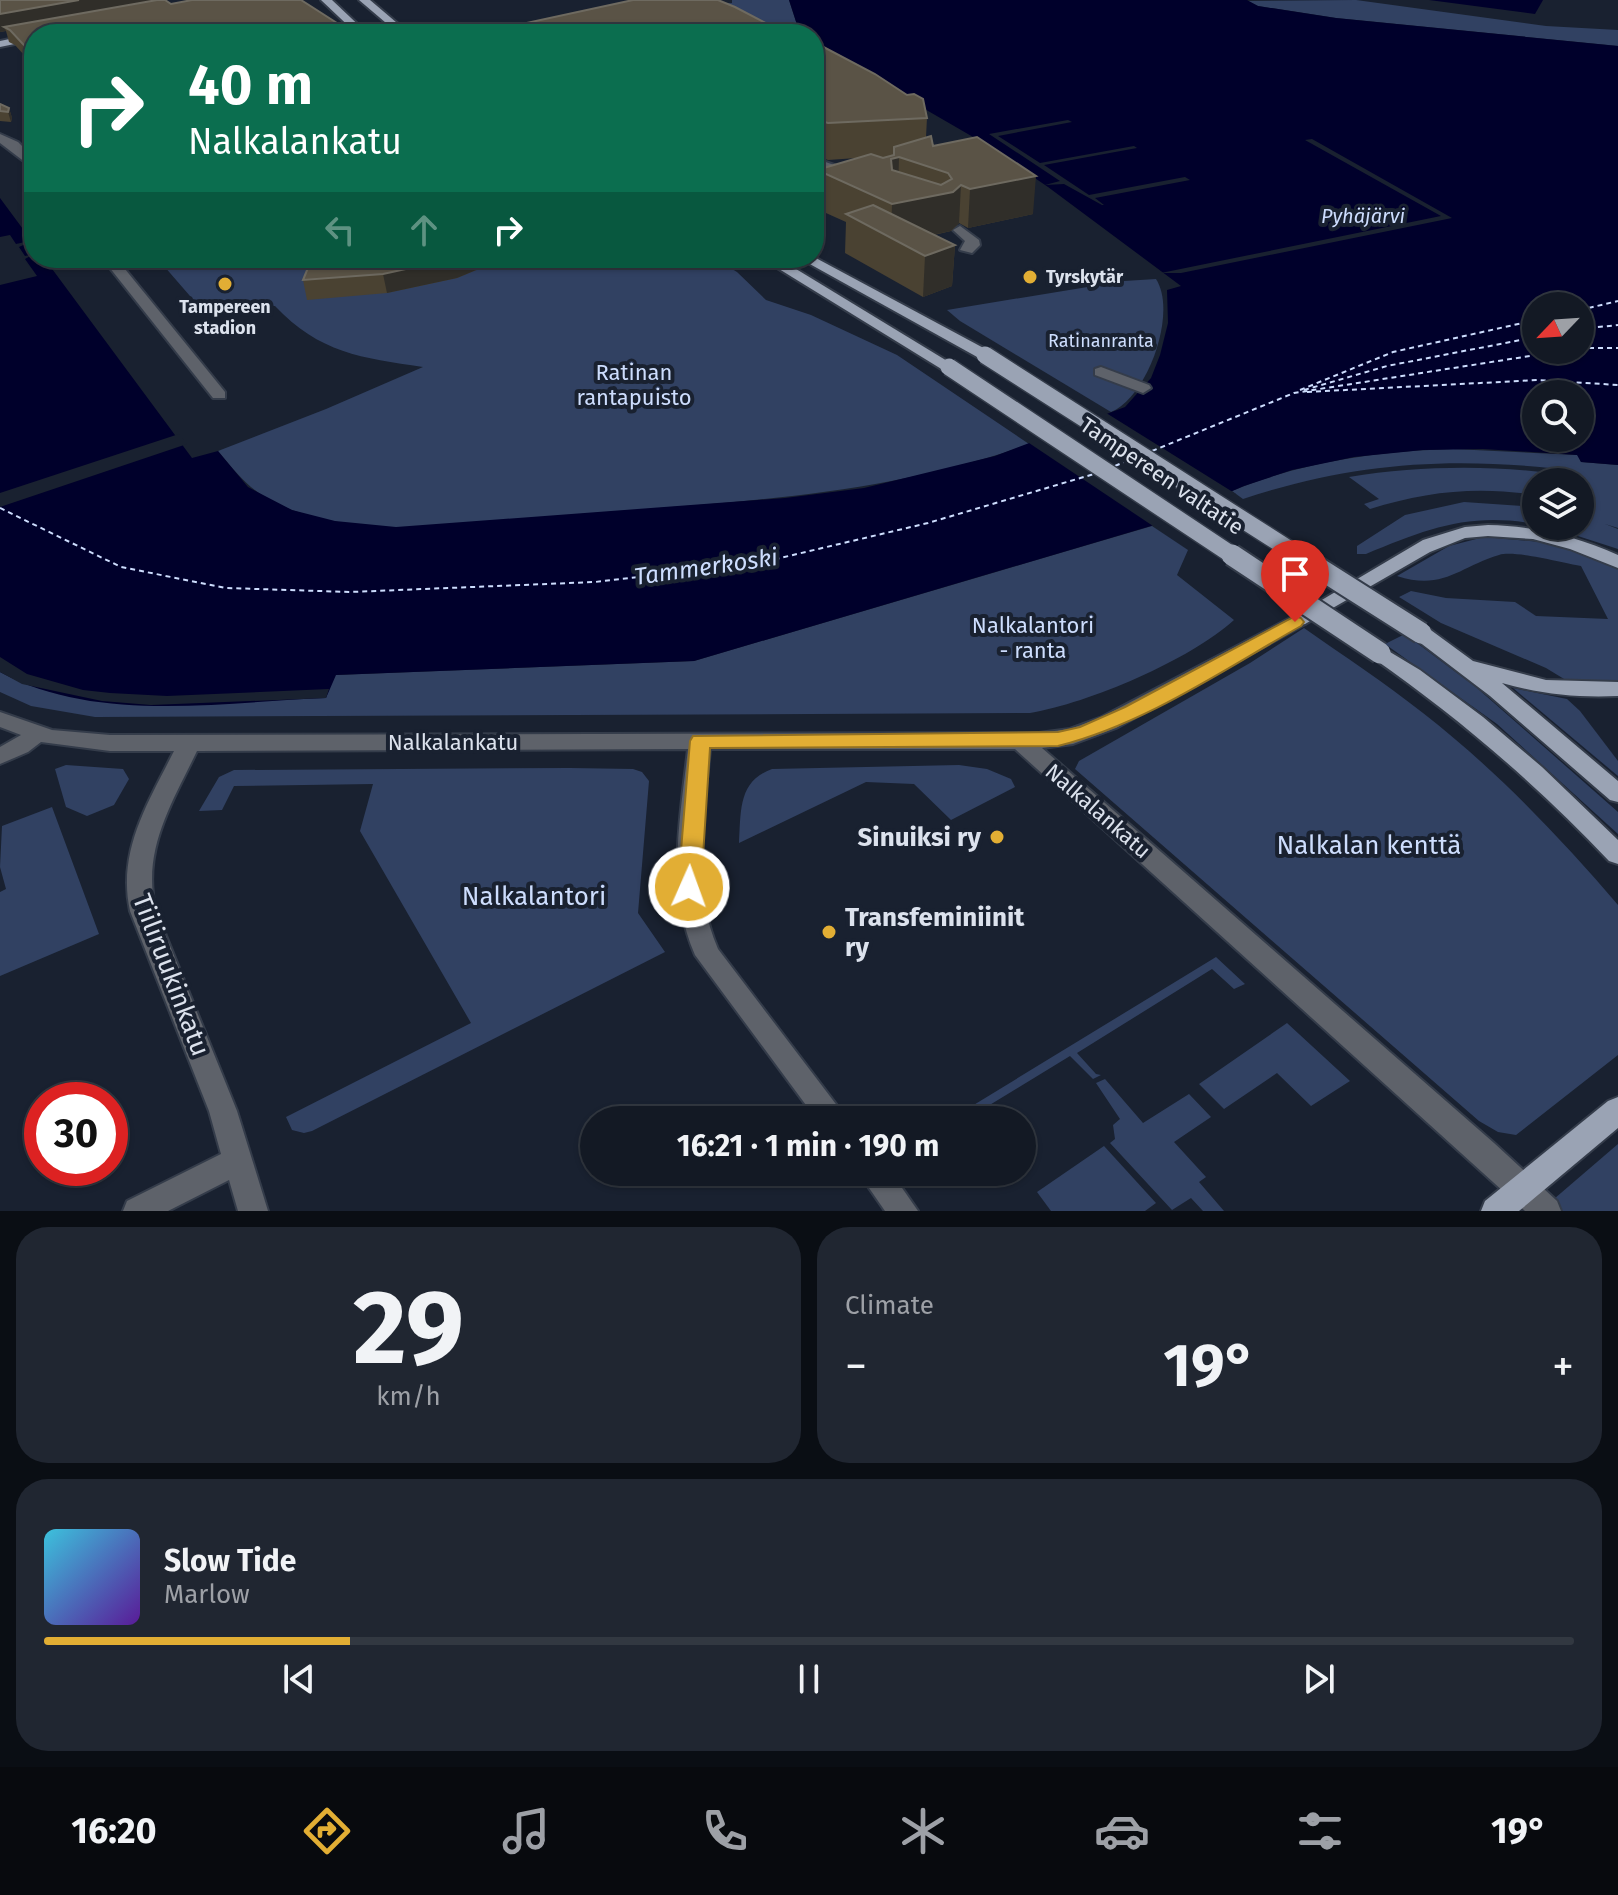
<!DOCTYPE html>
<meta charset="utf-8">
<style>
:root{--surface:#131924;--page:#202631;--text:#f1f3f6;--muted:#9da0a6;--line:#323841;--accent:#e2ae34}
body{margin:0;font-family:"Fira Sans",sans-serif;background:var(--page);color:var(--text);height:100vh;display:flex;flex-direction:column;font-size:30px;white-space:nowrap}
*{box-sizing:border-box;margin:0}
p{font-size:26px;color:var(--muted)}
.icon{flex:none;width:44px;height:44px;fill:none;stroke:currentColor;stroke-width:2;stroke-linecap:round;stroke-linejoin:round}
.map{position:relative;height:1211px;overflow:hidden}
.side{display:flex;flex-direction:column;gap:16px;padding:16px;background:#0a0e14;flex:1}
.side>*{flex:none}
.top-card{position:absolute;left:24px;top:24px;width:800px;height:244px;border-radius:32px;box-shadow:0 2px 6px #0004,0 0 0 2px var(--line);background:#0b6e4f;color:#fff;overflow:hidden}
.needle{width:52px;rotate:245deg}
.buttons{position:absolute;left:1522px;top:292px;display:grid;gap:16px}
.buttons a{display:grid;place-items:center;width:72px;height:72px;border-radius:50%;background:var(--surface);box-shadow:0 2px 6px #0004,0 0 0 2px var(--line);font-size:40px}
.speed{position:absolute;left:24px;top:1082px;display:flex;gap:16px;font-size:40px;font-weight:700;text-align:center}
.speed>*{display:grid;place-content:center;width:104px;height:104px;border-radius:50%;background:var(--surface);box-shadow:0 2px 6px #0004,0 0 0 2px var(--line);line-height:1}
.speed .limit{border:12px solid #d22;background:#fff;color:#111}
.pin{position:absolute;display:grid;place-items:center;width:68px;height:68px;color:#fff;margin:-82px -34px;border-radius:50% 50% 50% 0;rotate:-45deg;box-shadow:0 0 8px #0007}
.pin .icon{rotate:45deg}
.me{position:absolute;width:88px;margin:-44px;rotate:2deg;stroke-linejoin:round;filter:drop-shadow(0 0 6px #0008)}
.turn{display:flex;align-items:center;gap:28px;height:168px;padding:0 32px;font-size:36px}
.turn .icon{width:104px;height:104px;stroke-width:2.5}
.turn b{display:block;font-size:56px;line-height:68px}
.lanes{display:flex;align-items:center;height:76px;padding:0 32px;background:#0003;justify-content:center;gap:40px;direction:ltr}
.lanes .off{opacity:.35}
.big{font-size:60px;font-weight:700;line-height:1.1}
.side .tile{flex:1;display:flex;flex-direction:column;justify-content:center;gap:12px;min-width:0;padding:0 28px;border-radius:32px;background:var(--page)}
.side .dial{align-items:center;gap:0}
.dial b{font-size:104px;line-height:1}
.song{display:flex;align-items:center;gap:24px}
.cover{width:96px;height:96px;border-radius:12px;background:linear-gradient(135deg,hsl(190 70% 55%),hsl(270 70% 35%))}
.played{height:8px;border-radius:4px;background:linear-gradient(90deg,var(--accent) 20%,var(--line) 20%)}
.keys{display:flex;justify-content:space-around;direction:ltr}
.heat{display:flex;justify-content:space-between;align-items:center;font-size:44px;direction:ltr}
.side .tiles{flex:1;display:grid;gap:16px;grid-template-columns:1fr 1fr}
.tile:last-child{grid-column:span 2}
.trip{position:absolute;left:580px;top:1106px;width:456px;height:80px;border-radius:40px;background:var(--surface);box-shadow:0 2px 6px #0004,0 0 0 2px var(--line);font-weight:700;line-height:80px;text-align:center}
.dock{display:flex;height:128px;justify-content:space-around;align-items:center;background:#080a0e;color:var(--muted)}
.dock .icon{width:56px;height:56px}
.dock .on{color:var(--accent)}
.dock b{font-size:36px;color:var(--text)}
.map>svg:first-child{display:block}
.green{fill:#314162}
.water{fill:#00002b;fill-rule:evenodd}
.pier{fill:#192130}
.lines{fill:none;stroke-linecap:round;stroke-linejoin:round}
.ferry{stroke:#cdddfe;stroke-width:2;stroke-dasharray:5 4;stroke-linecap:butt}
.street-casing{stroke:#343c4a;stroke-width:4}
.primary-casing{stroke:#343c4a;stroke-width:4}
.street{fill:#5e626a;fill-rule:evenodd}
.primary{fill:#9aa3b4;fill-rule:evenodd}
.primary-bridge-far1-casing{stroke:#343c4a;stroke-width:20;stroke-linecap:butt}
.primary-bridge-casing{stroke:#343c4a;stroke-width:25;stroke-linecap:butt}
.primary-bridge-far1{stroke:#9aa3b4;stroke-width:17}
.primary-bridge{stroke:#9aa3b4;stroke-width:21}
.wall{fill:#4a4232}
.shaded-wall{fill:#302e29}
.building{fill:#5a5346;stroke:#6e6a60;stroke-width:2;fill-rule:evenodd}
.route{fill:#e2ae34;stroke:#937122;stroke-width:2}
.poi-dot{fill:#e2ae34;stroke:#192130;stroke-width:3}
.labels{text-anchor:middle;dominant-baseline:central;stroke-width:8;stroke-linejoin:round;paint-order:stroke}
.far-poi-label{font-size:18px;font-weight:bold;fill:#dce2ed;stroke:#192130;text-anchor:start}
.far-park-label{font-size:18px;fill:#cdddfd;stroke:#192130}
.far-water-label{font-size:20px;font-style:italic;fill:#cdddfe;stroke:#192130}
.park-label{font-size:22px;fill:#cdddfd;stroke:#192130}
.street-label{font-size:22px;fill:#dce2ed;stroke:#192130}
.water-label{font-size:24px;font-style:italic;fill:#cdddfe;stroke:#192130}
.near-poi-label{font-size:26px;font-weight:bold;fill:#dce2ed;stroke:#192130;text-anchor:end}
.near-park-label{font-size:26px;fill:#cdddfd;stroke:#192130}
.near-street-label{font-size:26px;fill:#dce2ed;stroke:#192130}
</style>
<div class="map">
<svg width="1618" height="1211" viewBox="0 0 1618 1211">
<rect width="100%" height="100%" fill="#192130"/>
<g class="green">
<path d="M732 0H789L800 34H783L705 4 732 3Z"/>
<path d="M1356 0 1546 26 1618 30V46L1336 18 1258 6 1247 1Z"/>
<path d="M157 258H714L737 272 766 300 811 315 897 355 1029 444C885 496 732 502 581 514 492 522 378 542 292 510 255 496 242 480 218 451L326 409 423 367C362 358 319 353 275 306L230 304 203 311Z"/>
<path d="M1156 279C1178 313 1147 398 1111 412L960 321 947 310 1124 281Z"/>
<path d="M1453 449 1578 455 1581 462 1618 465V528L1605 524 1618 529V549L1547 526H1580V482H1536V495C1478 486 1426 491 1370 509L1364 504 1379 499 1349 477C1424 465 1499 465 1574 476L1576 471C1458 456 1357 461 1243 499L1232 491C1302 462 1377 451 1453 449Z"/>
<path d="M1464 502 1536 507V524C1468 512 1427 529 1366 554H1357V546L1405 515Z"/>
<path d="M1152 526 1188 550 1177 575 1234 620C1190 660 1089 703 1030 713L95 717 31 706 0 692V657L329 689 335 675 694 661Z"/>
<path d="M1484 537 1552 543 1618 568V681L1569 682 1546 668 1441 623 1399 597 1411 591 1446 598 1515 602 1536 616 1608 619 1581 566C1562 563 1515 550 1499 555 1459 567 1443 591 1397 576L1449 546Z"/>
<path d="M1304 628C1344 656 1385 683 1423 713 1495 769 1559 836 1618 905V1055L1516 1135 1498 1132 1479 1121 1075 769 1079 761 1250 663Z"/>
<path d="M1405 634 1477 688 1618 812V834L1497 724 1385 644Z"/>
<path d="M1513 688 1567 699 1580 711 1618 761V776Z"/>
<path d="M66 765 123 769 129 779 114 805 87 816 66 807 55 769Z"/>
<path d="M959 765 987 769 1011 779 1015 787 951 820 914 784 866 782 739 843C741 811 738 781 772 769Z"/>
<path d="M570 768 633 769 642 772 649 781 638 913 665 952 312 1131 304 1133 292 1130 286 1117 471 1023 360 831 373 784 234 786 222 810 199 811 219 777 234 770Z"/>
<path d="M52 807 99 934 0 976V892L6 889 0 867 2 826Z"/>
<path d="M1216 957 1245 984 1234 989 1212 969 1077 1053 1096 1074 1101 1075 1093 1079 1070 1056 965 1120H949Z"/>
<path d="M1287 1023 1350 1081 1311 1106 1277 1073 1224 1109 1199 1084Z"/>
<path d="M1105 1079 1143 1123 1189 1094 1211 1117 1174 1142 1206 1177 1199 1182 1224 1211H1203L1191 1198 1172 1210 1110 1143 1115 1139 1113 1125 1120 1119 1096 1083Z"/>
<path d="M1618 1144V1211H1540Z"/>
<path d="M1104 1146 1156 1203 1145 1211H1051L1037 1192Z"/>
</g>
<g class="water">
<path d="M789 0H1247L1258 6 1336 18 1618 46V465L1581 462 1577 455 1483 449 1423 450 1354 457 1292 470 1244 486 1151 526 694 661 336 675 326 698C221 702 96 724 0 672V198L34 244V258H44L192 458 218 451 248 487 292 510 335 521 396 527 785 498 864 488 995 456 1125 407 1151 378 1160 355 1168 323 1167 290 1181 286 1048 187 980 141 821 49 814 50V34H800ZM1536 306H1580V350H1536ZM1536 394H1580V438H1536Z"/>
<path d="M1429 0H1543L1535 14Z"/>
</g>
<g class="pier">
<path d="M1068 120 1072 122 998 136 1040 163 1134 146 1137 148 1044 165 1089 195 1185 177 1190 180 1095 198 1104 205H1102L1064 184 1045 185 1060 181 989 134Z"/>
<path d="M1312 139 1452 218 1181 273H1161L1441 216 1305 140Z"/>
<path d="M10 235 16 244 34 240 19 247 25 256 34 254 25 259 37 276 0 285V237Z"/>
<path d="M1103 411 1236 494 1156 528 1026 441Z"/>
<path d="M179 434 187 444 0 507V493Z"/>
<path d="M0 657 27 674 83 690 110 693 167 696 329 689 326 698 151 705 102 701 22 684 0 672Z"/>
</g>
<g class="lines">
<g class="ferry">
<path d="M1580 310 1618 301"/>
<path d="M1580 329 1618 325"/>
<path d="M1580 348H1618"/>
<path d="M1300 390 1393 352 1536 320"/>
<path d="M1304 390 1387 366 1536 337"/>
<path d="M1307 392 1538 380 1618 385"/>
<path d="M1152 451 1294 393 1568 350"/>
<path d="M1115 466 1131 459"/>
<path d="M0 508 121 567 226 588 350 592 595 582 759 563 928 523 1094 474"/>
</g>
<defs>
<g id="street">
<path d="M0 134 18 142 34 158V169L0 143Z"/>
<path d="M814 158 860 174 862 177 852 180 814 165Z"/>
<path d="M960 226 979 240 980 245 972 253 960 250 965 241 953 230Z"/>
<path d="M102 258H116L225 392V398H213Z"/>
<path d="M1101 367 1149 385 1151 388 1143 393 1095 375V369Z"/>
<path d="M1298 614 1305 616 1308 620 1305 624 1116 728 1073 744 1042 748 1494 1143 1557 1201 1561 1211H1525L1015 749H710C704 817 690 885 718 949L848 1120H817L695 955C666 888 680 820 688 749L197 751C172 803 141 851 156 911L237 1111 268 1211H238L229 1180 168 1211H123L127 1201 221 1154 209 1111 130 911C117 851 148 803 174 751H110L41 742 28 752 0 764V747L21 735 0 727V712L52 730 110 735 1039 733 1070 729 1100 718Z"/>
<path d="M858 1172H891L918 1211H885Z"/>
</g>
<g id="primary">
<path d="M321 0H332L368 34H357Z"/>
<path d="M359 0H370L410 34H399Z"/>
<path d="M34 34V40L0 47V41Z"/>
<path d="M814 257 991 352 993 355 985 360 979 358 799 258Z"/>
<path d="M761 258H778L957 367 949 372 943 370Z"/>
<path d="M1488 525C1533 526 1576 536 1618 555V568L1570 549 1533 539 1488 536 1465 538 1430 552 1305 624H1291L1288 620 1423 540 1465 527Z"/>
<path d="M1421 627 1428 628 1473 661 1546 680 1618 682V696C1578 698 1541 694 1502 683L1618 781V802L1610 800 1490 696 1414 638 1411 633Z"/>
<path d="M1380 646 1420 670 1483 717 1542 767 1618 840V864L1609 861C1537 785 1459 718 1373 658L1370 653 1373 648Z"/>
<path d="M1618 1097V1128L1519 1211H1481L1485 1201 1608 1101Z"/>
</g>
</defs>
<use href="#street" class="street-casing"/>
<use href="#primary" class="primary-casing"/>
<use href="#street" class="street"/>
<use href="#primary" class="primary"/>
<defs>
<g id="primary-bridge-far1">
<path d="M985 355 1301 557"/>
<path d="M949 367 1235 557"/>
</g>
<g id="primary-bridge">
<path d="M1232 555 1380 653"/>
<path d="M1298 555 1421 633"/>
</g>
</defs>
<use href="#primary-bridge-far1" class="primary-bridge-far1-casing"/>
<use href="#primary-bridge" class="primary-bridge-casing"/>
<use href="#primary-bridge-far1" class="primary-bridge-far1"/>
<use href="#primary-bridge" class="primary-bridge"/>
</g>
<g class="wall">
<path d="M0 0 34 34V66L15 45 9 42 6 31 0 32Z"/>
<path d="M814 42 927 118 926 137 933 146 1033 214 968 228 959 223 951 231 934 235 955 245 952 286 923 297 845 253 846 222 817 209V170L857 158 828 160 815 155Z"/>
<path d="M0 104 9 108 12 118 11 122 0 121Z"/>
<path d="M312 258H505L457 278 387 293 307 300 303 280Z"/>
</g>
<g class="shaded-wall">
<path d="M79 0H152L153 4 4 27 6 31 0 32V14Z"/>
<path d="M9 108 12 118 11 122 8 112Z"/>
<path d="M815 119V155L814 157V120Z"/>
<path d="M899 157 898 195 891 159Z"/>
<path d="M1036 176 1033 214 968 228 970 189Z"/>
<path d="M961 185 959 223 951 231 899 242 891 238 892 204Z"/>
<path d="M955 245 952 286 923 297 925 256Z"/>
<path d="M456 258H505L457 278 387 293 383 274Z"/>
</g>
<g class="building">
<path d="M0 0H79L0 14Z"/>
<path d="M157 0H165L171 4 192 0H301L354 34H34V56L10 30 4 27Z"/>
<path d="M633 0H718L735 7 787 34H493L509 31 503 28Z"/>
<path d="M814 42 875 74 907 95 914 94 923 99 927 118 828 123 815 119 814 120Z"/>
<path d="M0 104 9 108 8 112 0 111Z"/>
<path d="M931 136 933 146 977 137 1036 176 970 189 961 185 953 192 892 204 817 170 871 154 883 158 894 155V147ZM899 157 948 173 952 179 941 185 892 170 891 159Z"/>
<path d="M873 205 955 245 925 256 846 214Z"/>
<path d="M312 258H456L383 274 303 280Z"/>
</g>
<path class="route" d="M1295 616 1301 618 1304 622 1301 626C1223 670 1145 724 1058 746L710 748 701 887 697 893 689 896 681 893 678 887 690 741 693 736 1058 732 1080 727 1125 707Z"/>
<g class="poi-dot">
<circle cx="1030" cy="277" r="8"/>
<circle cx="225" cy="284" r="8"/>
<circle cx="997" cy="837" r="8"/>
<circle cx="829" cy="932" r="8"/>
</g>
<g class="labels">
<g class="far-poi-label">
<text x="1046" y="277">Tyrskytär</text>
<text x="225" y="307" text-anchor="middle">Tampereen<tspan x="225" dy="21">stadion</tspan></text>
</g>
<g class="far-park-label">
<text x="1101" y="341">Ratinanranta</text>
</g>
<g class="far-water-label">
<text x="1363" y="216">Pyhäjärvi</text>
</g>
<g class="park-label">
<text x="634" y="372">Ratinan<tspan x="634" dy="25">rantapuisto</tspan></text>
<text x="1033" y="625">Nalkalantori<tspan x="1033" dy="25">- ranta</tspan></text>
</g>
<g class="street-label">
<text transform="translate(1162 476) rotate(34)">Tampereen valtatie</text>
<text x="453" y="742">Nalkalankatu</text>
<text transform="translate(1098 811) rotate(41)">Nalkalankatu</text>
</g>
<g class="water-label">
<text transform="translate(706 567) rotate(-8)">Tammerkoski</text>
</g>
<g class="near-poi-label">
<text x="981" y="837">Sinuiksi ry</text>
<text x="845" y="917" text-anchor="start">Transfeminiinit<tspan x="845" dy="30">ry</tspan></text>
</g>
<g class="near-park-label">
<text x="1369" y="845">Nalkalan kenttä</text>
<text x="534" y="896">Nalkalantori</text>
</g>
<g class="near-street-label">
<text transform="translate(171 975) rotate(69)">Tiiliruukinkatu</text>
</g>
</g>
</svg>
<div class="buttons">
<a><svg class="needle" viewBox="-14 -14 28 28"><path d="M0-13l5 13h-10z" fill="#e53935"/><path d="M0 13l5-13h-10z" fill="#9da0a6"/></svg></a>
<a><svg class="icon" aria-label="search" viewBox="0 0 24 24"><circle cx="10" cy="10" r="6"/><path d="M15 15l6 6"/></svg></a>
<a><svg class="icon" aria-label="layers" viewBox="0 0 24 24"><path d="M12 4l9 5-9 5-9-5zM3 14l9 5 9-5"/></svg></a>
</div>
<div class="speed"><div class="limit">30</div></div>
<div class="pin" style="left:1295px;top:622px;background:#d93025"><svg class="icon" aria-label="arrive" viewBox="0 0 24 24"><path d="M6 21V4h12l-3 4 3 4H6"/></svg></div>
<svg class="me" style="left:689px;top:887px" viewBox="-20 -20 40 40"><circle r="17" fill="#e2ae34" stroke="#fff" stroke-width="3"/><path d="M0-11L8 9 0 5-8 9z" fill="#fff"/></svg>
<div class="trip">16:21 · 1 min · 190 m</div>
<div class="top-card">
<div class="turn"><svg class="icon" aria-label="right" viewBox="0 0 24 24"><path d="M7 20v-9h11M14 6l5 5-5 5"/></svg><div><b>40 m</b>Nalkalankatu</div></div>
<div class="lanes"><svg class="icon off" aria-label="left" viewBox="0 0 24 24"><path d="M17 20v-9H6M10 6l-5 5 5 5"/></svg><svg class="icon off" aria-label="ahead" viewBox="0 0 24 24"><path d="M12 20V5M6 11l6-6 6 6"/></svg><svg class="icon" aria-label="right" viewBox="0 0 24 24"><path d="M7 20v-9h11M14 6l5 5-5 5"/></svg></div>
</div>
</div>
<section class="side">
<div class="tiles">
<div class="tile dial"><b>29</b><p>km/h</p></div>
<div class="tile"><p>Climate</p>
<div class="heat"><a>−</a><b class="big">19°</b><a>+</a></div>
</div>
<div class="tile">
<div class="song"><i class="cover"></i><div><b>Slow Tide</b><p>Marlow</p></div></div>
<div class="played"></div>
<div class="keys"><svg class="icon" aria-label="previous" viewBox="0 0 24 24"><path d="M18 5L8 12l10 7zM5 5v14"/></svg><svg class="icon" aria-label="pause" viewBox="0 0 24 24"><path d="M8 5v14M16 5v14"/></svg><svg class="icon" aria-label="next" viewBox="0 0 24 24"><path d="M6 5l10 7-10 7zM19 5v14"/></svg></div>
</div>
</div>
</section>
<nav class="dock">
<b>16:20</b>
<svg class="icon on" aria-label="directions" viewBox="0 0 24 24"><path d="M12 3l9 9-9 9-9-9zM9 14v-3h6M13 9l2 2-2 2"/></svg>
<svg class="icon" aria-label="music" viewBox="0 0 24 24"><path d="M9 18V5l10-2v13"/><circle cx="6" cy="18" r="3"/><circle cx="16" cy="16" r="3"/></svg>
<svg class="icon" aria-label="phone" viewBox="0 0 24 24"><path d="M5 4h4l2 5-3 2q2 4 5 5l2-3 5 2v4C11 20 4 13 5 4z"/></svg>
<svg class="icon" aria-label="climate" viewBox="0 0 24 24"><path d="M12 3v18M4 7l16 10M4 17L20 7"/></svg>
<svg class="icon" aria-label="car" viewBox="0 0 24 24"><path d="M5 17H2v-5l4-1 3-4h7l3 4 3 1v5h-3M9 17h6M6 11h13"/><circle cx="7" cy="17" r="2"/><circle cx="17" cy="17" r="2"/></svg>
<svg class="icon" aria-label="filters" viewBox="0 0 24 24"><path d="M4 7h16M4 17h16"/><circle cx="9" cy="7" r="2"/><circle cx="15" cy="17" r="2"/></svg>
<b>19°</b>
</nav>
